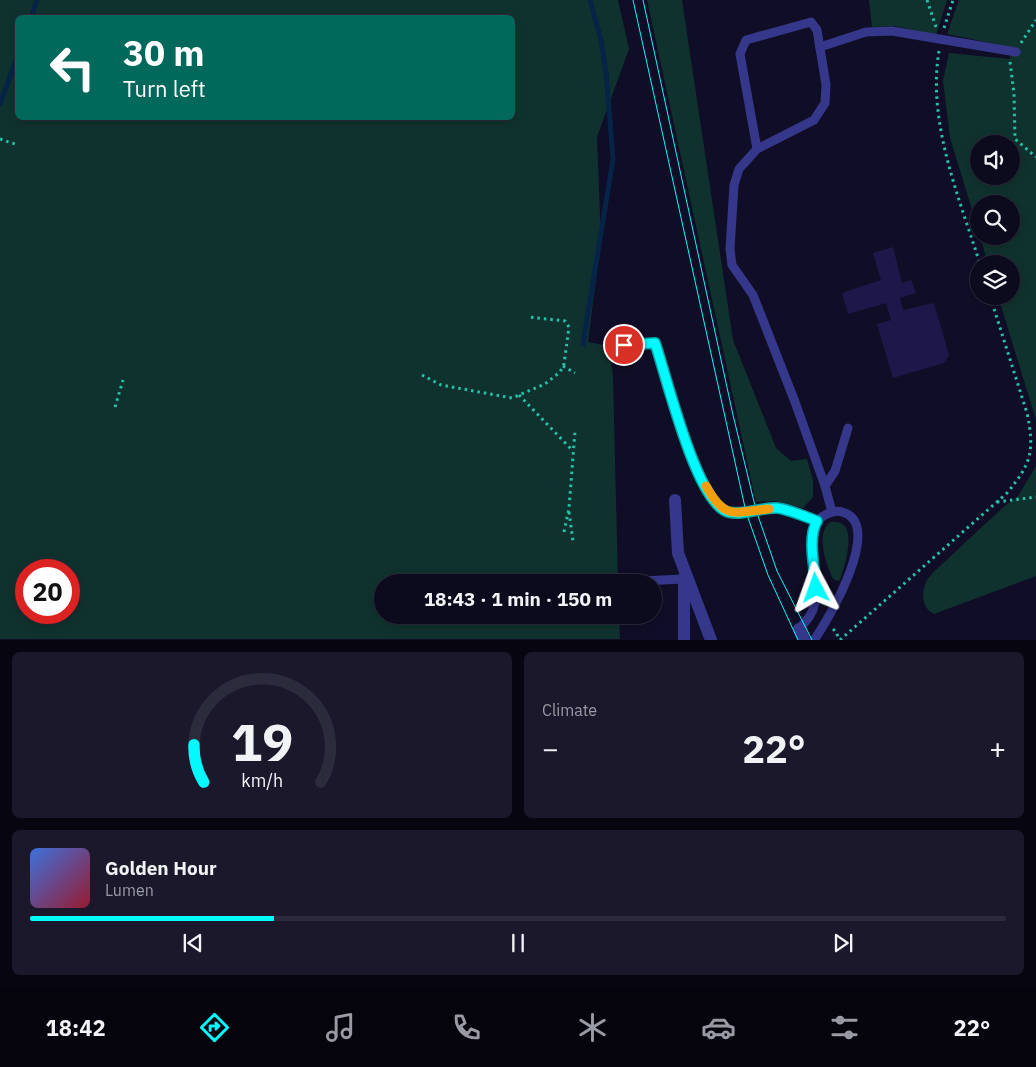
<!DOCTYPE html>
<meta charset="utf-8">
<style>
:root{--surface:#0c0a1d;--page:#1a182a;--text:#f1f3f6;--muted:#9a9aa4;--line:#2c2b3b;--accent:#00fafe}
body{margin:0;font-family:"IBM Plex Sans",sans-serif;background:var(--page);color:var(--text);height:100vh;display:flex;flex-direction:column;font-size:19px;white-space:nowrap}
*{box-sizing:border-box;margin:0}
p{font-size:16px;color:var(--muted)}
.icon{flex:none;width:28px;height:28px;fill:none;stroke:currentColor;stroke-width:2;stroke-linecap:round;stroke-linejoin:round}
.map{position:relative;height:640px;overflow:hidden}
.panel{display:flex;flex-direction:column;gap:12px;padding:12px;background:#070610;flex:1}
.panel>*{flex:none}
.banner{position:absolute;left:15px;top:15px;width:500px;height:105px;border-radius:8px;box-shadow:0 2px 8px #0003,0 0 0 1px var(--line);background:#00695c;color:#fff;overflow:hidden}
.tools{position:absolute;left:970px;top:135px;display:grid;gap:10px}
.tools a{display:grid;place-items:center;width:50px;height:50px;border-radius:50%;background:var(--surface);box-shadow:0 2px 8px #0003,0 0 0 1px var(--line);font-size:25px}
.speed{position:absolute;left:15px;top:559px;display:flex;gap:10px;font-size:25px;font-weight:700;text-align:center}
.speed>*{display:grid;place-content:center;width:65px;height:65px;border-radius:50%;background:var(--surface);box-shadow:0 2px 8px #0003,0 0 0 1px var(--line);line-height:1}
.speed .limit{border:8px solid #d22;background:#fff;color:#111}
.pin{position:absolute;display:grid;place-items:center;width:42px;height:42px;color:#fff;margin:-21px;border:2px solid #fff;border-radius:50%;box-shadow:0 1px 5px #0007}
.me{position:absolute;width:55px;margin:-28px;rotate:356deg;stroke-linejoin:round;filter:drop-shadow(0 0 4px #0008)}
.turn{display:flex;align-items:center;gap:18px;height:105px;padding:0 25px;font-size:22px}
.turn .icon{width:65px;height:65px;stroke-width:2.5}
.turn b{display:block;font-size:35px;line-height:42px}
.big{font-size:38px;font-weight:700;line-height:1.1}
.panel .widget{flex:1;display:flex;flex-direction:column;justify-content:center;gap:8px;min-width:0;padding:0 18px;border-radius:8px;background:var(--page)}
.panel .dial{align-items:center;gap:0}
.dial svg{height:130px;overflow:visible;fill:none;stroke:var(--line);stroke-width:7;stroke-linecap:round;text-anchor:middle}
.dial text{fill:var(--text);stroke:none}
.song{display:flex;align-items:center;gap:15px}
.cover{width:60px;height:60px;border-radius:8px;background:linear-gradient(135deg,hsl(220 70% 55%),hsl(350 70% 35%))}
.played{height:5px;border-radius:2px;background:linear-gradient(90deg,var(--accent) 25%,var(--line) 25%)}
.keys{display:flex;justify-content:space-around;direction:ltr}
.heat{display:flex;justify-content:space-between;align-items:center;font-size:28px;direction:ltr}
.panel .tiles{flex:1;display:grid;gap:12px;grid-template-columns:1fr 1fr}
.widget:last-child{grid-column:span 2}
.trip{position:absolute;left:374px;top:574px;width:288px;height:50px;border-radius:25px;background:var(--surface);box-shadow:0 2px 8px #0003,0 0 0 1px var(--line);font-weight:700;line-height:50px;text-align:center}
.tabs{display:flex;height:80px;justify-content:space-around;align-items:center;background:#05040c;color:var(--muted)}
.tabs .icon{width:35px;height:35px}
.tabs .selected{color:var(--accent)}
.tabs b{font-size:22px;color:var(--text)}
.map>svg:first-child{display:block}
.green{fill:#10322e;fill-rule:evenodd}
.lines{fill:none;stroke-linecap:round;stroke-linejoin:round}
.stream{stroke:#062348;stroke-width:5}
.building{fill:#1e184a}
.path{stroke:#25c1ab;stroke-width:3;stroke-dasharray:2.5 4;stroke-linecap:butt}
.service{stroke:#35388a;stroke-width:9}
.minor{stroke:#35388a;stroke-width:12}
.tram{stroke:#00fafe;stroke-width:1}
.route-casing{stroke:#00a2a5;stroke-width:12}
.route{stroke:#00fafe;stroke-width:9}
.slow{stroke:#f59e0b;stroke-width:9}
</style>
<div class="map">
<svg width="1036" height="640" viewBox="0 0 1036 640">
<rect width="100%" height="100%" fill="#100d27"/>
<g class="green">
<path d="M0 0H618L629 49 597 137 601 240 588 342 609 346 613 377 618 582H382V615H619L620 639H0ZM18 18H512V118H18ZM26 570H69V612H26Z"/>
<path d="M647 0H682L733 340 776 448 791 461 807 459 813 480V497L803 508 776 501 756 502Z"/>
<path d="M869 0H947L936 35 895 26 872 27Z"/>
<path d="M959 0H1036V420L998 296H1011V264H988L980 236H1011V204H979V232L950 138 943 81 949 53 1010 59V47L947 34ZM979 144H1011V176H979Z"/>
<path d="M1036 466V576L934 614C921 608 921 591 927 580 933 571 944 563 952 555 970 538 988 521 1006 505L1018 496Z"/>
<path d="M830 522C861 517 845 566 840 580L838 581 833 579 831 574C825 560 816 534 830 522Z"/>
</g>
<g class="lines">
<g class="stream">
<path d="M31 18 37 0"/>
<path d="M0 104 18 55"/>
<path d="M583 344 613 159 606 72 601 40 590 0"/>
</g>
</g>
<path class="building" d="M893 247 902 283 911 280 916 293 900 298 903 310 934 303 949 355 944 363 893 378 877 324 891 320 886 303 848 314 842 293 881 280 873 253Z"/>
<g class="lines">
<g class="path">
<path d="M927 0 936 27"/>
<path d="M944 28 953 0"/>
<path d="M1021 43 1036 20"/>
<path d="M939 51C927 122 959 197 980 264"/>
<path d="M1010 62 1014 94 1015 139 1036 157"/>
<path d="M0 139 15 144"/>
<path d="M563 366 575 373"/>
<path d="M422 375 441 385 512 398 545 384 560 372 564 364 569 327 565 321 529 317"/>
<path d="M519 395 573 451"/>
<path d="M115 407 123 380"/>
<path d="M997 502 1036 497"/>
<path d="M569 512 573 541"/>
<path d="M564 532 569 508 575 431"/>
<path d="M833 629 837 633 838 640"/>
<path d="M840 640 1007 493C1031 464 1035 451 1027 413L990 296"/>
</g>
<g class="service">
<path d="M820 47 866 32 892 31 1016 52"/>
<path d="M757 149 740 54 746 40 811 22 817 30 826 85 825 103 814 120 757 149 739 169 734 185 730 249 732 265 753 295 795 402 825 486 832 512"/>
<path d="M624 345 655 343C665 374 697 503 728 511 744 516 761 507 777 508 788 509 806 517 817 521"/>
<path d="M825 486 835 471 848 428"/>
<path d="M641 581 684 579"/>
<path d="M799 629C806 621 813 614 815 603 819 581 807 544 814 527 816 520 821 517 827 514 832 512 837 510 842 512 885 523 829 619 814 640"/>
</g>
<g class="minor">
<path d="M675 500 678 553 711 640"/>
<path d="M684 577V640"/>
<path d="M799 629 804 640"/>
</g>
<g class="tram">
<path d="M633 0 746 512 768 575 798 640"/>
<path d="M643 0 733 415 756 510 777 571 812 640"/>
</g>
</g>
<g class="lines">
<defs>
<path id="route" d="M624 345 655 343C666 374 696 503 728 512 744 516 761 507 777 508 788 509 806 517 817 521 807 538 815 569 816 588"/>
</defs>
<use href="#route" class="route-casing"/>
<use href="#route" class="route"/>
<path class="slow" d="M706 486C725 521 734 512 769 509"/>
</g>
</svg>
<div class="tools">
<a><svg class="icon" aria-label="sound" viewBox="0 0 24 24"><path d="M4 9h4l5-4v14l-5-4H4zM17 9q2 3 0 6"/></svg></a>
<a><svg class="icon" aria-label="search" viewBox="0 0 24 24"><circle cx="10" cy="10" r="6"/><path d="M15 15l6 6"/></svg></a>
<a><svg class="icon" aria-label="layers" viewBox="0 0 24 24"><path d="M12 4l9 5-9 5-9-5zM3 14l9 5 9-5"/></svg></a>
</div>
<div class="speed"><div class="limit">20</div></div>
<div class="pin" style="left:624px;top:345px;background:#d93025"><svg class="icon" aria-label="arrive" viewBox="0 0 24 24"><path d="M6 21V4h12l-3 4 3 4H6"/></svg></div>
<svg class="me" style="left:816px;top:588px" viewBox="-20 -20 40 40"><path d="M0-17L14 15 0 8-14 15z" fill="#00fafe" stroke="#fff" stroke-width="4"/></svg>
<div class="trip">18:43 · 1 min · 150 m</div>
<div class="banner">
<div class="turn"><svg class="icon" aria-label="left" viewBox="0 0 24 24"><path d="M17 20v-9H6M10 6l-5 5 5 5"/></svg><div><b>30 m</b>Turn left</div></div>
</div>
</div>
<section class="panel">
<div class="tiles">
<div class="widget dial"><svg viewBox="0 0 100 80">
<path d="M14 69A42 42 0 1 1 86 69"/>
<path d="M14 69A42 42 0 0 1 8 46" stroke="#00fafe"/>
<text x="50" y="56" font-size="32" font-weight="700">19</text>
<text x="50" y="72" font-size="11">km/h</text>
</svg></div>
<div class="widget"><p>Climate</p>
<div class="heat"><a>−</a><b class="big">22°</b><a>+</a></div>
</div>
<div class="widget">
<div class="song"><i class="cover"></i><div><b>Golden Hour</b><p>Lumen</p></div></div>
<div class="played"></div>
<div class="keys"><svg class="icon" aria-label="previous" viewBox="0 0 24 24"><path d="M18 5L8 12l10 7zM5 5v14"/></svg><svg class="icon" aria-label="pause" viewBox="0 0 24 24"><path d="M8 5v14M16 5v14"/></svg><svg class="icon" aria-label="next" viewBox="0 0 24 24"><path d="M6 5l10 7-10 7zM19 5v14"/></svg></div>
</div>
</div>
</section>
<nav class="tabs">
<b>18:42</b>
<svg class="icon selected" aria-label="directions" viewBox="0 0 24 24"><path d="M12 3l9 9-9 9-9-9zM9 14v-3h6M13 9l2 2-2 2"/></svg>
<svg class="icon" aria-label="music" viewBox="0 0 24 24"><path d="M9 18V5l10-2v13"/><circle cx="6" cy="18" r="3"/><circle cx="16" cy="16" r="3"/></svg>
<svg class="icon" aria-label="phone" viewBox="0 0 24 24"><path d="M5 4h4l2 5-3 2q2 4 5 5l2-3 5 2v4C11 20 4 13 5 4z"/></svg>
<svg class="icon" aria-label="climate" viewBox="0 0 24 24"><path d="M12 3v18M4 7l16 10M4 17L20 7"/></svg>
<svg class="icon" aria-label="car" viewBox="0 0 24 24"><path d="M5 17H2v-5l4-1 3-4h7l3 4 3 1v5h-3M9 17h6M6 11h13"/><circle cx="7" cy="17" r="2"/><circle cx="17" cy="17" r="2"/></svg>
<svg class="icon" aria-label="filters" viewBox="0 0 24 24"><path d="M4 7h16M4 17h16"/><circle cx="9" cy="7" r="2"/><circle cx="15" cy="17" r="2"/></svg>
<b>22°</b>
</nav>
